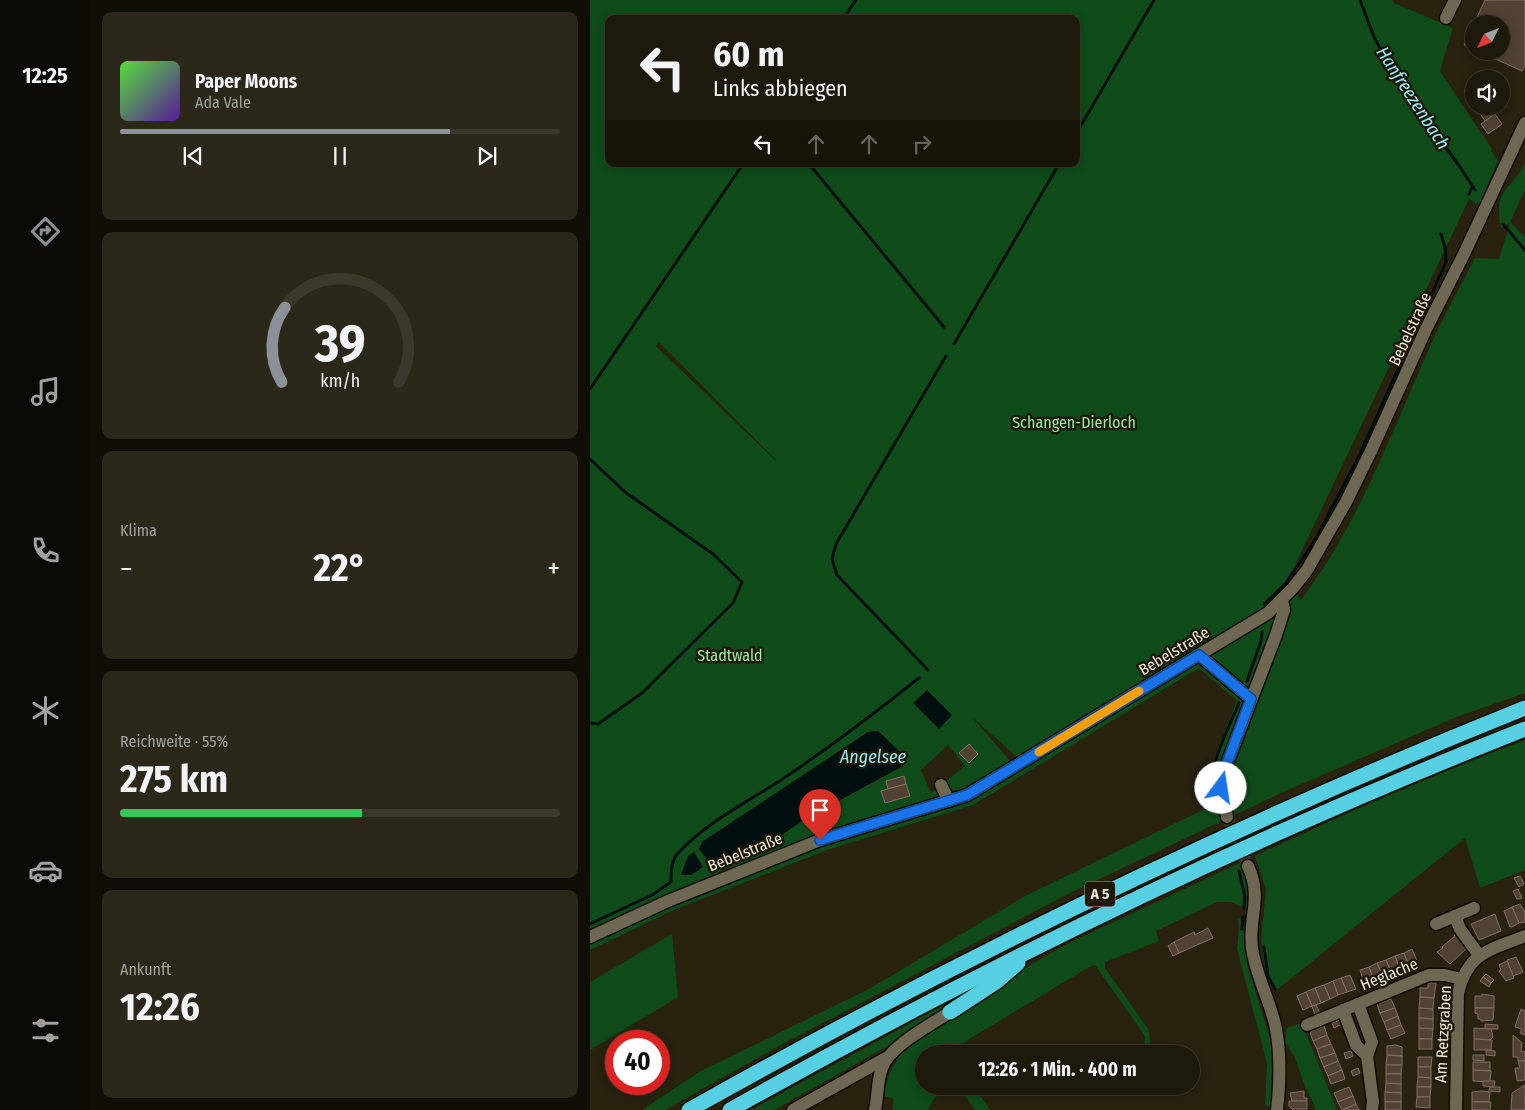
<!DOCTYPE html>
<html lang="de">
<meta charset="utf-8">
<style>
:root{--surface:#1e1a0b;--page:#2b2719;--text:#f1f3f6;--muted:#a1a19d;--line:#3c382c;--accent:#8c9099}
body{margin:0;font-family:"Fira Sans Condensed",sans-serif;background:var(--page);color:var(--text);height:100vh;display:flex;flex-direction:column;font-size:19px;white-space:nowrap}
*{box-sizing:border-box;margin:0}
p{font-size:16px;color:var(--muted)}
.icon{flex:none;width:28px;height:28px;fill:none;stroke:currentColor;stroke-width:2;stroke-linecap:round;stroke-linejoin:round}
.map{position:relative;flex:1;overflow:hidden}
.drawer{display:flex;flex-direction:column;gap:12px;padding:12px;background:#100e06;width:500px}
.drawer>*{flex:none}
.top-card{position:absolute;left:15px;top:15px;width:475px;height:152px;border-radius:10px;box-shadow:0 2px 12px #0003,0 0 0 1px var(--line);background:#1e1a0b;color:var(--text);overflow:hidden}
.needle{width:32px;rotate:228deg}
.buttons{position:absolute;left:875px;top:15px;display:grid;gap:10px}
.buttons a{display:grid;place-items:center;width:45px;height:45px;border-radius:50%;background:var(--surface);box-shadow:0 2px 12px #0003,0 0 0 1px var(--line);font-size:25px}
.speed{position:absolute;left:15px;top:1030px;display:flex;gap:10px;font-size:25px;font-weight:700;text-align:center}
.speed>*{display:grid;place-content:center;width:65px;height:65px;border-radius:50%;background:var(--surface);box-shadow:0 2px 12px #0003,0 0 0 1px var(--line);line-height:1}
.speed .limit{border:8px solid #d22;background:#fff;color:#111}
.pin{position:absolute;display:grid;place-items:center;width:42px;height:42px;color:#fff;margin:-51px -21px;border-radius:50% 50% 50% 0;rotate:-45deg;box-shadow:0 0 5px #0007}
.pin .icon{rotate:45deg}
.me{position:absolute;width:55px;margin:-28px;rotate:14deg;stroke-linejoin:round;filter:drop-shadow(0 0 4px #0008)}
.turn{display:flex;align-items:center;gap:18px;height:105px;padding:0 25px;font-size:22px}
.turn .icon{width:65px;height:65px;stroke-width:2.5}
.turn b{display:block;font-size:35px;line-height:42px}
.lanes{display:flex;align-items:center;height:48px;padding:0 25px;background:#0003;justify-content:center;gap:25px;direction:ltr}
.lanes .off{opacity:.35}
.big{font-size:38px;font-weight:700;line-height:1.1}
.drawer .widget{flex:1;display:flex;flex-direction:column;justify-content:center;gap:8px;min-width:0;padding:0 18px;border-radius:10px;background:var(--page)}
.drawer .dial{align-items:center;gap:0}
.dial svg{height:130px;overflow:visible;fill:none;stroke:var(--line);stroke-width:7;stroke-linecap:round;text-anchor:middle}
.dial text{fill:var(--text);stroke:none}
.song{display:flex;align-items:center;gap:15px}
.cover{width:60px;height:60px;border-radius:8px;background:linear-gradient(135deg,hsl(110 70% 55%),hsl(270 70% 35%))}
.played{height:5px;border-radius:2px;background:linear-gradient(90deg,var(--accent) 75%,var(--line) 75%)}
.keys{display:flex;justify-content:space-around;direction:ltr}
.heat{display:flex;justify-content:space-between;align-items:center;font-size:28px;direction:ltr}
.charge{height:8px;border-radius:4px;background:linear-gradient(90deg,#34c759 55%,var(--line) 0)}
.trip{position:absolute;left:325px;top:1045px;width:285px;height:50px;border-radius:25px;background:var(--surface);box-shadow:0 2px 12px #0003,0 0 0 1px var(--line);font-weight:700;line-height:50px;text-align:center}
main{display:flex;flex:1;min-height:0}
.tabs{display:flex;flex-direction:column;width:90px;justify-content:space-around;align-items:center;background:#0c0a04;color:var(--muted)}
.tabs .icon{width:35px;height:35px}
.tabs .selected{color:var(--accent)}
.tabs b{font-size:22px;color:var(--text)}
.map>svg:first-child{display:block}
.green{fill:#0f4c1a;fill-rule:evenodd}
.water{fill:#020f11}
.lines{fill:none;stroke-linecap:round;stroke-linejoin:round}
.stream{stroke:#020f11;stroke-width:3}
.building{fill:#524234;stroke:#827061}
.minor-tunnel{stroke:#45402e;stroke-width:12;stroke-dasharray:12 6;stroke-linecap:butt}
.minor-casing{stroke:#110b00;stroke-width:15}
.highway-casing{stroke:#110b00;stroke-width:18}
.minor{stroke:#6e6752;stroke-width:12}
.highway{stroke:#57cfe3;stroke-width:15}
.route-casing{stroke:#114b97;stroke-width:12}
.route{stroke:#1a73e8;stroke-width:9}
.slow{stroke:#f59e0b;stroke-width:9}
.labels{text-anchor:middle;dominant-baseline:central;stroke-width:5;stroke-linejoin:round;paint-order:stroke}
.shield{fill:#1e1806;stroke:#aeaa9c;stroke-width:1}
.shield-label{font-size:15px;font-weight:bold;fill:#ece8dc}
.street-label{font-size:16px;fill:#ece8dc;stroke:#1e1806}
.park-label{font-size:16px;fill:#97ee9d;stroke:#1e1806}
.water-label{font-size:18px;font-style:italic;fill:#99ebfb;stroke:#1e1806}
</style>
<main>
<nav class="tabs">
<b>12:25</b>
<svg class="icon selected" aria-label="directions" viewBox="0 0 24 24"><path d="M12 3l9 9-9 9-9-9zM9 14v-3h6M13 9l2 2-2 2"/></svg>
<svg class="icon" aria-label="music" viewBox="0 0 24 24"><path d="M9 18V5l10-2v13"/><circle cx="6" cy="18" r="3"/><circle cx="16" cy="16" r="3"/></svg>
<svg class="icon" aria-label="phone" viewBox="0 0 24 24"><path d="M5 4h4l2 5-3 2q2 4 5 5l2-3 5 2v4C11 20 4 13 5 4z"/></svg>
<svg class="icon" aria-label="climate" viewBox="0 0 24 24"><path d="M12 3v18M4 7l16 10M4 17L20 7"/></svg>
<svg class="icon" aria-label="car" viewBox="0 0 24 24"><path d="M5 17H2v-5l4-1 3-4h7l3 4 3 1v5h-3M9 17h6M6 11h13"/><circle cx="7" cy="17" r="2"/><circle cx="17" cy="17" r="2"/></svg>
<svg class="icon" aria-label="filters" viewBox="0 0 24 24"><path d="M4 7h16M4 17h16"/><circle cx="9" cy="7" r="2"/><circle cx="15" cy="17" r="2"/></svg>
</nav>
<section class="drawer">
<div class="widget">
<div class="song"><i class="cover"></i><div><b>Paper Moons</b><p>Ada Vale</p></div></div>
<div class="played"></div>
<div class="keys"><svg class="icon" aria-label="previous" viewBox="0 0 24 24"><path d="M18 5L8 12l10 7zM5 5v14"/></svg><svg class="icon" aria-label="pause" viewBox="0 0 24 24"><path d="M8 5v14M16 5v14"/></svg><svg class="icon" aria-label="next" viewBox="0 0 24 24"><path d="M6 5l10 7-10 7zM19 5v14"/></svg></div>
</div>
<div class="widget dial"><svg viewBox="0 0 100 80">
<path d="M14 69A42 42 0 1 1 86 69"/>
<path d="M14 69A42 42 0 0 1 16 23" stroke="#8c9099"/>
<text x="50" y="56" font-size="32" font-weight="700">39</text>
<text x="50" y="72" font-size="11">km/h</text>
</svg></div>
<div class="widget"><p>Klima</p>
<div class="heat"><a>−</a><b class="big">22°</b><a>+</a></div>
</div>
<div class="widget"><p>Reichweite · 55%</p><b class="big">275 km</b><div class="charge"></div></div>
<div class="widget"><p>Ankunft</p><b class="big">12:26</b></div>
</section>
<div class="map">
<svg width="935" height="1110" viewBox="0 0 935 1110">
<rect width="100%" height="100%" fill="#28220f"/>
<g class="green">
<path d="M0 0H802L804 3 863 28 850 71 902 149 901 151 908 161 889 205 879 199 695 586 699 583 711 600C772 520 806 420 848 329 860 305 873 282 885 258L909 259 920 223 911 228C903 187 920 193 935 163V190L920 222 935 237V693L864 718 691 793 476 895 187 1047 75 1110H52L109 1072 279 989 437 895 621 806C616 768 634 735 647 701L609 668 383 805 237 850 84 910 0 950ZM19 19H486V164H19ZM69 342 186 460V461L66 346ZM634 632 422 763 382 717 427 757ZM288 731 311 753 313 766 213 820 186 839 109 850 112 842 278 732ZM358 745 375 766 341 793 331 770Z"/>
<path d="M935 740V870L890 888 875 838 688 989 684 991 677 977 673 957 671 940 676 889 665 856C754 814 843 775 935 740Z"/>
<path d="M652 862 655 868 661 904 659 909 640 902H627L566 931 569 941 515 962V968L558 1029 560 1038 559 1054H554L555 1037 551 1030 505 965 499 967 363 1049 365 1054H334V1086H357L343 1100 338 1110H302L304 1099 294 1096C295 1082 300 1072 307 1060L298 1046 184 1110H161L352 1006 363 1020 435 968 475 945Z"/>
<path d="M648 918 656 927 657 964 684 1051 682 1108 675 1105 677 1063 647 949 649 928Z"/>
<path d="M82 934 88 997 0 1050V982Z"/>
<path d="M712 1023 747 1110H726L713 1081 705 1057 695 1042 697 1028Z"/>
<path d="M368 1086H384L400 1110H385Z"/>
</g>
<g class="water">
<path d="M337 690 362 715 349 729 323 703Z"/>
<path d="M288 731 311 753 313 766 213 820 186 839 159 851 119 862 109 849 112 842 278 732Z"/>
<path d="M104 852 113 867 101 875H91L98 856Z"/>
</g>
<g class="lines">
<g class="stream">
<path d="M770 0 784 37 806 78 870 167 885 190"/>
<path d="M253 19 266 0"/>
<path d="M486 134 564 0"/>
<path d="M219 164 354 327"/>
<path d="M879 194 882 187"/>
<path d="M913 224 935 250"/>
<path d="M364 344 469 164"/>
<path d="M0 389 153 164"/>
<path d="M0 459 35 492 123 554 152 582 143 603 52 693 8 724 0 723"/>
<path d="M674 604 695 584 724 542 769 456 856 262 855 247 851 234"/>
<path d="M338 670 247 575 242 559 246 544 356 356"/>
<path d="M657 681 671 641 672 632"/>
<path d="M625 811C613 774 635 737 649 703"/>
<path d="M649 871 655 897 654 908"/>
<path d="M0 924 62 895 81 882C81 872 81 861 88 853 119 820 160 801 197 776 243 745 286 712 329 678"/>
<path d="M652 929 653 917"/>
<path d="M674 947 678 976 685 989"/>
</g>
</g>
<g class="building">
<path d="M895 0H935V66L932 71 888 51H911V24H884Z"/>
<path d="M884 24V49L874 45Z"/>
<path d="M884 85V105L874 91Z"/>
<path d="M885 106H907L908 112 895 121Z"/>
<path d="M905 114 912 124 898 134 891 124Z"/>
<path d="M379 744 388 754 379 763 369 753Z"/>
<path d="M314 776 316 784 298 789 296 781Z"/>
<path d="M316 784 320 796 295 803 291 791Z"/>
<path d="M930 876 934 884 929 887 924 878Z"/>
<path d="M928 889 932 898 929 899H927L923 891Z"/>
<path d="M930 904 935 912V922L929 923 922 907Z"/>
<path d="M922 907 929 923 922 927H920L914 911Z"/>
<path d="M905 914 911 931 889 940 881 924Z"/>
<path d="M618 928 623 938 589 953 584 942 604 932 605 935Z"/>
<path d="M867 933 878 947 860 964 847 952 853 948 852 947 865 936 864 935Z"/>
<path d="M584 942 589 953 583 956 578 946Z"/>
<path d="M822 949 828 963 819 967 814 953Z"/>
<path d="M814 953 819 967 810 970 805 956Z"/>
<path d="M805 956 810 970 802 974 796 960Z"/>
<path d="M926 957 933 972 923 976 917 960Z"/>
<path d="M796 960 802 974 793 977 787 963Z"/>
<path d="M917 961 924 978 916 981 909 971 911 970 909 965Z"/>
<path d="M787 963 793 977 784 981 779 967Z"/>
<path d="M779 967 784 981 775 985 770 970Z"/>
<path d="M896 974 904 980 901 983 893 977Z"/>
<path d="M760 975 766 989 757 992 751 978Z"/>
<path d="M893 977 901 983 899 987 890 981Z"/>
<path d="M751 978 757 992 748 995 743 981Z"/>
<path d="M789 980 792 988 788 989 784 981Z"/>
<path d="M743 981 748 995 740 999 734 985Z"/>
<path d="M838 983H846L844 998 830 997V988H838Z"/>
<path d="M734 985 740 999 731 1003 725 988Z"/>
<path d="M725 988 731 1003 722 1006 716 992Z"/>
<path d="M716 992 722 1006 713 1010 707 996Z"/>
<path d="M892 994 904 996V1008H885V996H892Z"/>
<path d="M830 997 844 998 843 1009 829 1008Z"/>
<path d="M801 999 805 1008 790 1013 787 1004Z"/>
<path d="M726 1005 730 1013 725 1015 722 1006Z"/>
<path d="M805 1008 808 1016 794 1022 790 1013Z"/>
<path d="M829 1008 843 1009V1019L829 1018Z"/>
<path d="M885 1008H904L903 1020 891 1021V1019H888V1014L885 1013Z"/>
<path d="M931 1009 935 1011V1035L930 1033 932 1029 925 1027Z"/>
<path d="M808 1016 811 1025 797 1030 794 1022Z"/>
<path d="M829 1018 843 1019V1029L829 1028Z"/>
<path d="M750 1020 752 1024 744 1028 742 1023Z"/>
<path d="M895 1024 908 1025V1029H895Z"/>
<path d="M811 1025 815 1033 801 1039 797 1030Z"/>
<path d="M734 1026 737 1035 723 1041 720 1032Z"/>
<path d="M829 1028 843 1029 842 1039H829Z"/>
<path d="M884 1028 901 1029 903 1037 900 1040 884 1039Z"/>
<path d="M737 1035 741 1044 727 1049 723 1041Z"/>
<path d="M923 1035 932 1043 931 1051 935 1052V1061H928V1057H923Z"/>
<rect x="829" y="1039" width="13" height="10"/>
<path d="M884 1039 902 1040 901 1050H884Z"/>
<path d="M741 1044 745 1053 730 1058 727 1049Z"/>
<path d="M806 1045 812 1047V1056L797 1055V1046Z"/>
<path d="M896 1050 905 1051V1056L896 1055Z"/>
<path d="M761 1051 763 1056 756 1059 754 1053Z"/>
<path d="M745 1053 748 1061 734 1067 730 1058Z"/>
<path d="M797 1055 812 1056V1065H796Z"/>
<path d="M883 1055H894V1061L883 1060Z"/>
<path d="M828 1057H842L841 1067H828Z"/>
<path d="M748 1061 752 1070 738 1076 734 1067Z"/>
<path d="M928 1061H935V1080L927 1081 925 1068H930Z"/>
<path d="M883 1062H900V1071L883 1070Z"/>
<path d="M796 1065H812L811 1074H796Z"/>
<path d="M828 1067H841V1078L828 1077Z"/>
<path d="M768 1068 770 1073 763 1076 761 1071Z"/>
<path d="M752 1070 755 1079 741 1084 738 1076Z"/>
<path d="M883 1070 901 1071 900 1082 883 1081Z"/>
<path d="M796 1074H811V1084L796 1083Z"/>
<path d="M828 1077 841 1078V1087H827Z"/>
<path d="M893 1081H905L904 1087 893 1086Z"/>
<path d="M796 1083 811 1084V1093L795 1092Z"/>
<path d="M935 1085V1110H921L922 1093Z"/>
<path d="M759 1087 763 1096 748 1102 744 1093Z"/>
<path d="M827 1087H841L840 1097H827Z"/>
<path d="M900 1087H910V1092L899 1091Z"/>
<path d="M714 1091V1098H717V1101H702L700 1093Z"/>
<path d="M892 1091 900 1092 899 1102H882V1092Z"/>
<path d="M795 1092 811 1093V1102H795Z"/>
<path d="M763 1096 766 1104 752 1110 748 1102Z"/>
<path d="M827 1097H840V1108L826 1107Z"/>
<path d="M699 1101H717V1109H702L699 1106Z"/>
<rect x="795" y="1102" width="16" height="8"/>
<path d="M882 1102H901L900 1110H882Z"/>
<path d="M766 1104 769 1110H753Z"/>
</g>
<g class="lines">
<path class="minor-tunnel" d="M637 817 658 866"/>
<defs>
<g id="minor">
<path d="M856 18 865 0"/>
<path d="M609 655 661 699"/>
<path d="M351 785 359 801"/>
<path d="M637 817 631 788 633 774 686 635 694 610 692 600"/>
<path d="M658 866C673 899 658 916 662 948 666 977 681 1002 686 1029 691 1056 690 1083 687 1110"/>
<path d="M865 916 870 929 889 955"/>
<path d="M846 924 884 908"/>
<path d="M0 937 78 901 230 840 377 795 678 613 703 588 717 570 756 502 781 451 836 329 873 256 935 123"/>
<path d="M768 1004 782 1042 777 1056"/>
<path d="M753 1010 766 1045 777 1056 783 1102 782 1110"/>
<path d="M717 1025 839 975H855L871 979"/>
<path d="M203 1110 296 1058"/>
<path d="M285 1110C288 1096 287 1081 292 1068 299 1046 341 1025 360 1012"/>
<path d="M866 1110 868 993C878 952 900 950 935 936"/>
</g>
<g id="highway">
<path d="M360 1012 406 982 428 963"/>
<path d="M99 1110C369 958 648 823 935 708"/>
<path d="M140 1110C396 966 661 837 935 729"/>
</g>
</defs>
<use href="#minor" class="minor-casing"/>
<use href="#highway" class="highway-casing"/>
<use href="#minor" class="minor"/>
<use href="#highway" class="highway"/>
</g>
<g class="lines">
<defs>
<path id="route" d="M230 840 377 795 609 655 661 699 633 774 631 788"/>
</defs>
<use href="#route" class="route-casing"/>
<use href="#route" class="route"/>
<path class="slow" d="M449 752 549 691"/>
</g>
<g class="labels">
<rect class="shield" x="495" y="881.5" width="30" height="25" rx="4"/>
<g class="shield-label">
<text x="510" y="894">A 5</text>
</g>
<g class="street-label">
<text transform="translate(820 329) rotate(-65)">Bebelstraße</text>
<text transform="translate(584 651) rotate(-31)">Bebelstraße</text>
<text transform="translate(155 852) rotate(-22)">Bebelstraße</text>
<text transform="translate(799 974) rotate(-22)">Heglache</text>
<text transform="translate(853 1034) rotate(-87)">Am Retzgraben</text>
</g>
<g class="park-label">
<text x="484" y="422">Schangen-Dierloch</text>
<text x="140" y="655">Stadtwald</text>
</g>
<g class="water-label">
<text transform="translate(823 98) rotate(57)">Hanfreezenbach</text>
<text x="283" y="757">Angelsee</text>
</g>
</g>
</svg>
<div class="buttons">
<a><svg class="needle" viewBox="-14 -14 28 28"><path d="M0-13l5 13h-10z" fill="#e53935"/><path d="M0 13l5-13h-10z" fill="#a1a19d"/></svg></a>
<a><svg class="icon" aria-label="sound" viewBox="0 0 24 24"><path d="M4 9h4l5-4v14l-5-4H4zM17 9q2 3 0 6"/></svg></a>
</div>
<div class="speed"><div class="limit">40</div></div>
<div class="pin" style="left:230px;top:840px;background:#d93025"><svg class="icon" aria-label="arrive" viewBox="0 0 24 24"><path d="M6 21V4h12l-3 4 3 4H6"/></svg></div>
<svg class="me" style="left:631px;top:788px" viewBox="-20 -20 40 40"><circle r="19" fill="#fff"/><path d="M0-13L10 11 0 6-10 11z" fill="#1a73e8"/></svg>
<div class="trip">12:26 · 1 Min. · 400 m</div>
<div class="top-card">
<div class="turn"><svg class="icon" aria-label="left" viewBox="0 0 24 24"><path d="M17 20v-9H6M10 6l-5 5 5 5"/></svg><div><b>60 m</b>Links abbiegen</div></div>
<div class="lanes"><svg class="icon" aria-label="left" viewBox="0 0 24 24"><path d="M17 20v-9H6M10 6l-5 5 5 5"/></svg><svg class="icon off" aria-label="ahead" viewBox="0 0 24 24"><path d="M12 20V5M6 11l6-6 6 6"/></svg><svg class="icon off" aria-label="ahead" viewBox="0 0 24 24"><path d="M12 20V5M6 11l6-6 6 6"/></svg><svg class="icon off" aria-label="right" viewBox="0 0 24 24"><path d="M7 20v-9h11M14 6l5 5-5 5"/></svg></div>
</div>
</div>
</main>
